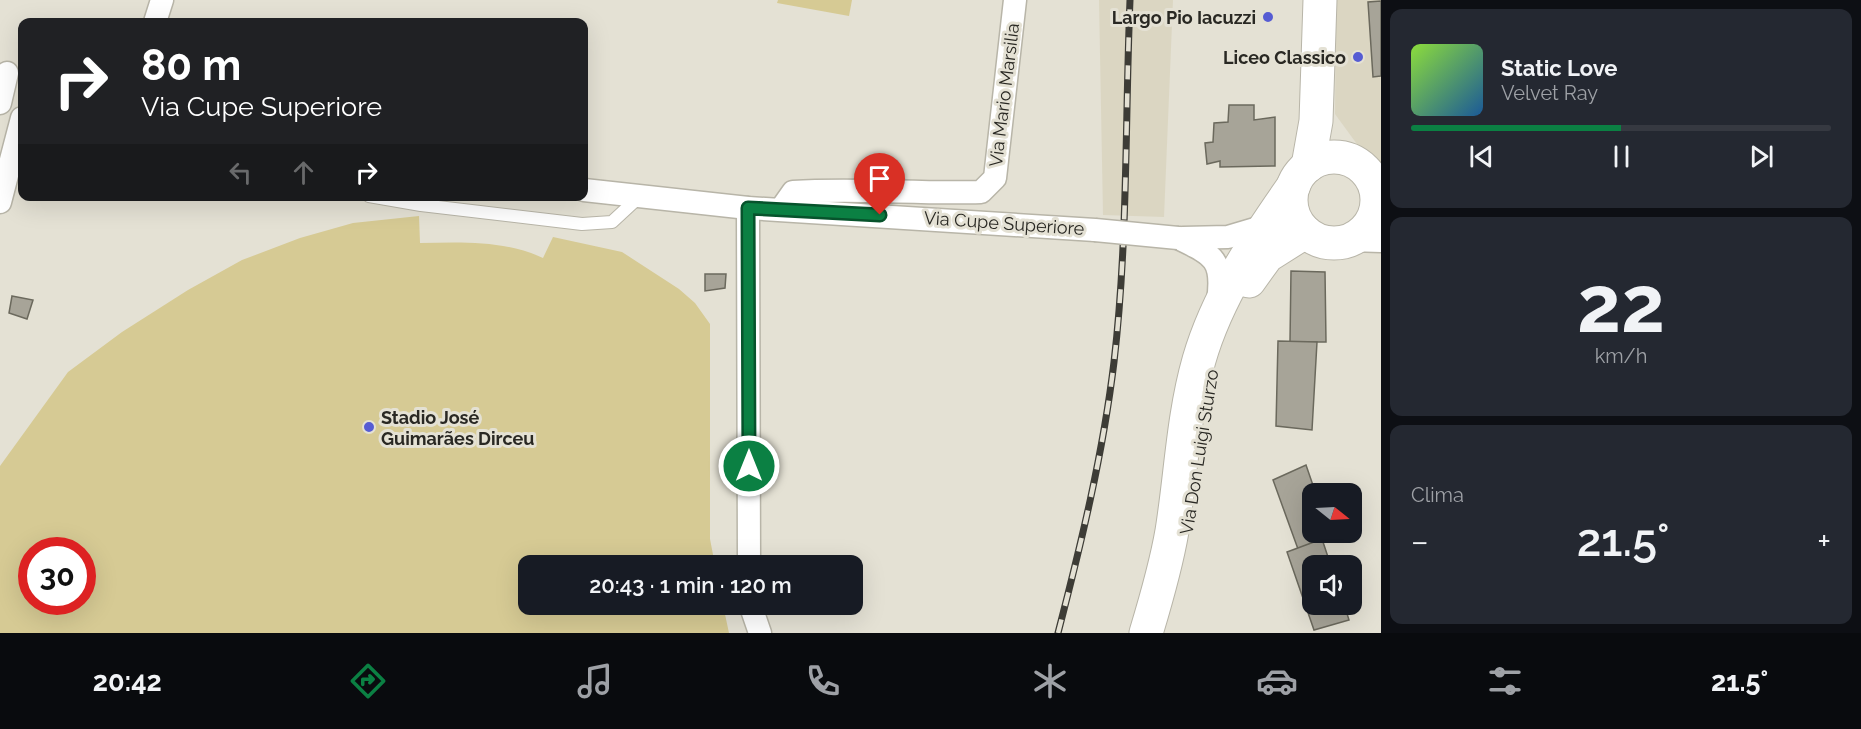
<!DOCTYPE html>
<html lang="it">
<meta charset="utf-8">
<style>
:root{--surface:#171b24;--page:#242831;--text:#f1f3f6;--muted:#9ea1a6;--line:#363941;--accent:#0b8043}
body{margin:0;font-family:Raleway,sans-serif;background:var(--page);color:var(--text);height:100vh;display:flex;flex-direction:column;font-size:22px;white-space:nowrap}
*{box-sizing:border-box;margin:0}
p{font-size:20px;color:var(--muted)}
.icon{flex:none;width:33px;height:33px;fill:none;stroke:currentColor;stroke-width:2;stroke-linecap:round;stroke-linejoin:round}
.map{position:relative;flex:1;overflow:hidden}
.sheet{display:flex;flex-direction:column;gap:9px;padding:9px;background:#0d0f14;width:480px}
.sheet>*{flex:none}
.banner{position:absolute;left:18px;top:18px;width:570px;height:183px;border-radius:12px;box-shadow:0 6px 24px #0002;background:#202124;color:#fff;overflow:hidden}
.needle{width:39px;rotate:108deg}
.controls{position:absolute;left:1302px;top:483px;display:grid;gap:12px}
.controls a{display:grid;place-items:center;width:60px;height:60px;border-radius:12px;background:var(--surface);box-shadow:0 6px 24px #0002;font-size:30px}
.speed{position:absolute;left:18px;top:537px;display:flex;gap:12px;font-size:30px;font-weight:700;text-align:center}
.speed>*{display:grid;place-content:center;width:78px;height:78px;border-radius:50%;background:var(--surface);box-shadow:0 6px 24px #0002;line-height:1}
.speed .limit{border:9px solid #d22;background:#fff;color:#111}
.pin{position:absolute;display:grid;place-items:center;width:51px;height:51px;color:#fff;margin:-62px -26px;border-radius:50% 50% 50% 0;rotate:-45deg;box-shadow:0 0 6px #0007}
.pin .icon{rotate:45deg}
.me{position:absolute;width:66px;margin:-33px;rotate:0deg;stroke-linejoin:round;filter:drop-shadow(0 0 4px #0008)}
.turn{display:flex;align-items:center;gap:21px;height:126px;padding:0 24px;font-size:27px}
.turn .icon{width:78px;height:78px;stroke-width:2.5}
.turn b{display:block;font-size:42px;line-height:51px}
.lanes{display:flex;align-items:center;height:57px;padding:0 24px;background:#0003;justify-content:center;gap:30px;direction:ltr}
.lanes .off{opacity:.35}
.big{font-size:45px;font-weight:600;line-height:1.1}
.sheet .widget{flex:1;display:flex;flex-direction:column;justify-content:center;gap:9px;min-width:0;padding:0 21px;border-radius:12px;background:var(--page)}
.sheet .dial{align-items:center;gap:0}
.dial b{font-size:78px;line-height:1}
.song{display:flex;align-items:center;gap:18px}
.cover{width:72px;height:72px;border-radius:9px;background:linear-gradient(135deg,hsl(90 70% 55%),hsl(210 70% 35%))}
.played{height:6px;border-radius:3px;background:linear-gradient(90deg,var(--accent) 50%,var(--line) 50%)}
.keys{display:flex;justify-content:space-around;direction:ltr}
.heat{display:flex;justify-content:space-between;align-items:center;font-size:33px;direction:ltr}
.trip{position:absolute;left:518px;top:555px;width:345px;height:60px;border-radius:12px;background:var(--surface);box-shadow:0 6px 24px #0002;font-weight:600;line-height:60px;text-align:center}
.menu{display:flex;height:96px;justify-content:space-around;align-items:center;background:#090b0e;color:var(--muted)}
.menu .icon{width:42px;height:42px}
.menu .current{color:var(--accent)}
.menu b{font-size:27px;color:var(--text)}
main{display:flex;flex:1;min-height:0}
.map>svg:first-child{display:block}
.built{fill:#dbd6c2}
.green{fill:#d6ca94;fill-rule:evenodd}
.building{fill:#a7a498;stroke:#6b695d;stroke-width:1.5}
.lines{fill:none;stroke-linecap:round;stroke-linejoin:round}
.lane-casing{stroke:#b8b5a8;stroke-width:14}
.street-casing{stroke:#b8b5a8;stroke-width:25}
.secondary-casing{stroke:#b8b5a8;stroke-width:35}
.lane{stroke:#fff;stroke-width:12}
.street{stroke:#fff;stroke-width:22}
.secondary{stroke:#fff;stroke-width:33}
.rail-casing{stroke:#3d3c36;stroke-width:7}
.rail{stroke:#e4e1d4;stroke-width:4.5;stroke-dasharray:14;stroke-linecap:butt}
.street-bridge-casing{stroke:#b8b5a8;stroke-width:25;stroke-linecap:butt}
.street-bridge{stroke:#fff;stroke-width:22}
.route-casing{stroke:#07532c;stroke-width:15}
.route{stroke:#0b8043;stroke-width:10}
.poi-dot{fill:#565cd3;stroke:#e4e1d4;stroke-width:2}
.labels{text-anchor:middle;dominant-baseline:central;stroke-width:6;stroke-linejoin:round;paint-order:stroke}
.poi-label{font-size:18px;font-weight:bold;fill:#292823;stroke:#e4e1d4;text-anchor:end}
.street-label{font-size:18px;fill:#292823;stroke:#e4e1d4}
</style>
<main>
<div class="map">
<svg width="1381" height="633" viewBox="0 0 1381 633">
<rect width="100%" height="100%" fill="#e4e1d4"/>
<g class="built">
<path d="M1099 0H1173L1164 217 1103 215Z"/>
<path d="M1336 0H1381V177L1335 114Z"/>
</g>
<g class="green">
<path d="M778 0H852L849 16 777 3Z"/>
<path d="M419 216 420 243C461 242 505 240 543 258L553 237 622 252 679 289 695 303 710 324V539L715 565 528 566V604L723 605 729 633H0V466L68 372 122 332 188 290 242 260 300 238 353 223ZM82 550V602H32V550Z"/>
</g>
<g class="building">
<path d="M1381 1V76L1373 77 1368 2Z"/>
<path d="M1229 105H1254V120L1275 117V166L1220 167V161L1207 164 1205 143 1213 142 1214 123 1228 122Z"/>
<path d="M1291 271 1325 272 1326 342H1290Z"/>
<path d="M705 274H726L725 288 705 291Z"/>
<path d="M12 296 33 300 27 319 9 313Z"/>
<path d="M1278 341 1317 342 1312 430 1276 426Z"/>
<path d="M1306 465 1316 494H1312V532H1329L1330 536 1298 549 1273 480Z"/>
<path d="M1322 539 1331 566H1312V604H1344L1349 620 1314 630 1287 552Z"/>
</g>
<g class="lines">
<defs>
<path id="lane" d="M369 196 421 205 582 224 612 222 639 197"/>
<g id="street">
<path d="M155 22 162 0"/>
<path d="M0 103 7 73"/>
<path d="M584 190 748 208 1095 230"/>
<path d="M0 202 22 118"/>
<path d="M1376 204 1381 211"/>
<path d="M748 208 749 566"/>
<path d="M781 209 793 192C856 188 919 194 981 192L995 178 1015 0"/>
<path d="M1178 238C1213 255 1224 259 1218 301"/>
<path d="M1183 238 1228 237 1265 226"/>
<path d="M1350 240 1381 241"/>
<path d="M750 604 760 633"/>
</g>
<g id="secondary">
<circle cx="1334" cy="200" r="43"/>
<path d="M1308 166 1316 121 1320 0"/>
<path d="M1249 281 1267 256 1305 232"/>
<path d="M1146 633C1156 600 1166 566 1172 531 1181 475 1183 416 1199 360 1217 297 1256 239 1294 185"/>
</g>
</defs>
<use href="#lane" class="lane-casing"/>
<use href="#street" class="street-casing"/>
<use href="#secondary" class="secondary-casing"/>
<use href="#lane" class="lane"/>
<use href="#street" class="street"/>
<use href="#secondary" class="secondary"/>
<defs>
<path id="rail" d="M1058 633C1081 544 1103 454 1114 362 1128 242 1125 121 1130 0"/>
</defs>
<use href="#rail" class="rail-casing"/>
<use href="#rail" class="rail"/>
<defs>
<path id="street-bridge" d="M1095 230 1178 238"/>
</defs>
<use href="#street-bridge" class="street-bridge-casing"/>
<use href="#street-bridge" class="street-bridge"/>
</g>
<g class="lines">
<defs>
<path id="route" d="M749 466 748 208 880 215"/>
</defs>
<use href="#route" class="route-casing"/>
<use href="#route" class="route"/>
</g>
<g class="poi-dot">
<circle cx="1268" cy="17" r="6"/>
<circle cx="1358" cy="57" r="6"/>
<circle cx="369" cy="427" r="6"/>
</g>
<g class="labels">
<g class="poi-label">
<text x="1256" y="17">Largo Pio Iacuzzi</text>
<text x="1346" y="57">Liceo Classico</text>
<text x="381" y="417" text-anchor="start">Stadio José<tspan x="381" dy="21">Guimarães Dirceu</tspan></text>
</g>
<g class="street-label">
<text transform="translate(1004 95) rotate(-83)">Via Mario Marsilia</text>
<text transform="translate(1004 223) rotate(4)">Via Cupe Superiore</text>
<text transform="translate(1199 452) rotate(-81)">Via Don Luigi Sturzo</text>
</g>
</g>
</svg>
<div class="controls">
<a><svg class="needle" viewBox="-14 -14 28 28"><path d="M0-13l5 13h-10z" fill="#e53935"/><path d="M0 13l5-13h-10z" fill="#9ea1a6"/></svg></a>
<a><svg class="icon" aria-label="sound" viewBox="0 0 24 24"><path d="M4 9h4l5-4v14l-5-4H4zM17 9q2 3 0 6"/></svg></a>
</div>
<div class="speed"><div class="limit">30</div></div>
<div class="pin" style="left:880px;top:215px;background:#d93025"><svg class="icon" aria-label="arrive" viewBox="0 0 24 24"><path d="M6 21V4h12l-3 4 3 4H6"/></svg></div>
<svg class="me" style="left:749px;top:466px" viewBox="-20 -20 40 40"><circle r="17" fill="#0b8043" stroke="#fff" stroke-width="3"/><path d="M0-11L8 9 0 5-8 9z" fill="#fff"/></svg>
<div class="trip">20:43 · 1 min · 120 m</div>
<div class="banner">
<div class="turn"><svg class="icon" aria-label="right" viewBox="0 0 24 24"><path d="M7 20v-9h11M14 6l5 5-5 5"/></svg><div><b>80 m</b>Via Cupe Superiore</div></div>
<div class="lanes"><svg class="icon off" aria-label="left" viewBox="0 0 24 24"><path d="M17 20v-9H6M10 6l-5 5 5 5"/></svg><svg class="icon off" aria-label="ahead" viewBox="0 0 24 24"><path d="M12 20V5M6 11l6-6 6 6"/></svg><svg class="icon" aria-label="right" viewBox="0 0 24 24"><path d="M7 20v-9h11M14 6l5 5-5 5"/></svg></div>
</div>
</div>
<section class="sheet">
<div class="widget">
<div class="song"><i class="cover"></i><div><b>Static Love</b><p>Velvet Ray</p></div></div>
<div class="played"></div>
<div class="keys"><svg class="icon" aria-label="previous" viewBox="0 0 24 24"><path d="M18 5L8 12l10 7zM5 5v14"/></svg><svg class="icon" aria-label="pause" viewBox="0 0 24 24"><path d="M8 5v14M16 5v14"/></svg><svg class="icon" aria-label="next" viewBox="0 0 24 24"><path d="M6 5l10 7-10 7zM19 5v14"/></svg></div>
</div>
<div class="widget dial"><b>22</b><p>km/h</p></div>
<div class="widget"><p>Clima</p>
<div class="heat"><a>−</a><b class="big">21.5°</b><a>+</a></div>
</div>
</section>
</main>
<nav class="menu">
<b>20:42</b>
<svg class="icon current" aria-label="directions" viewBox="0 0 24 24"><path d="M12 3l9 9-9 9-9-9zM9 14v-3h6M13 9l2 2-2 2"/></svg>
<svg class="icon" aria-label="music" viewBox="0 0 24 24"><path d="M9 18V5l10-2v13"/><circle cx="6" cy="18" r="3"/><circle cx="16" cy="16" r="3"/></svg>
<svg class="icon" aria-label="phone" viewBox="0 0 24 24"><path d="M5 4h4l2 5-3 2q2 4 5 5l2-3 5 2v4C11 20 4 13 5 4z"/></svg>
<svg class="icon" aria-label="climate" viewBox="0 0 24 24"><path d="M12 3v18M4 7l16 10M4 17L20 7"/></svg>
<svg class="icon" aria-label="car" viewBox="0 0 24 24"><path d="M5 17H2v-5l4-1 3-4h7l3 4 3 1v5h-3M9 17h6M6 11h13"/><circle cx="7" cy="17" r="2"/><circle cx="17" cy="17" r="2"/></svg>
<svg class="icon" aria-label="filters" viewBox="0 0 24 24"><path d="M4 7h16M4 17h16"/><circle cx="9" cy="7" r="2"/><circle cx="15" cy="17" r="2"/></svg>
<b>21.5°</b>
</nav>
